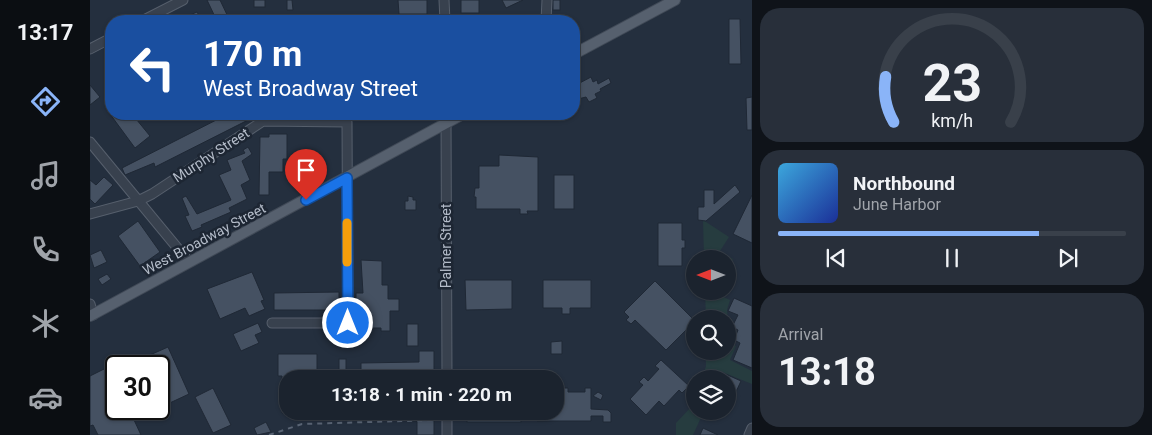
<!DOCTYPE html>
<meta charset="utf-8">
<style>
:root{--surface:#1b232e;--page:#282f3a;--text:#f1f3f6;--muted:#a0a4aa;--line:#39404a;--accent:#8ab4f8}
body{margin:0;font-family:Roboto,sans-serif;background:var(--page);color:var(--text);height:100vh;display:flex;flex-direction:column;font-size:19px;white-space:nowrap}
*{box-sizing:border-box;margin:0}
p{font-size:16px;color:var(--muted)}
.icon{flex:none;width:28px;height:28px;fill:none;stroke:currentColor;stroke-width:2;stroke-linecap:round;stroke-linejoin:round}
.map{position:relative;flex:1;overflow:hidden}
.drawer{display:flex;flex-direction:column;gap:8px;padding:8px;background:#0f1319;width:400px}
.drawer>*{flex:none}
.hud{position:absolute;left:15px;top:15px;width:475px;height:105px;border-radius:20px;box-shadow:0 1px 4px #0004,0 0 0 1px var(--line);background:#1a4fa0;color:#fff;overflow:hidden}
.needle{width:32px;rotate:270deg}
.tools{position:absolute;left:596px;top:250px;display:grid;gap:10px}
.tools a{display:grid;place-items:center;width:50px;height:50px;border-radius:50%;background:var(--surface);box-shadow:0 1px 4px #0004,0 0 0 1px var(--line);font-size:25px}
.speed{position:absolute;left:15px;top:355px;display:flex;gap:10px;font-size:25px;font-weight:700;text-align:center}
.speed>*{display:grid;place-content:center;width:65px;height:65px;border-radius:50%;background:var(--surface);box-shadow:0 1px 4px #0004,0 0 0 1px var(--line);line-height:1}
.speed .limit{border:2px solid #111;border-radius:8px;background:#fff;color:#111}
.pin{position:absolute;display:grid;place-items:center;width:42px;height:42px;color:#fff;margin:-51px -21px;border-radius:50% 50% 50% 0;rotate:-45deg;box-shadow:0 0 5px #0007}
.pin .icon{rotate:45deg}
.me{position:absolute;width:55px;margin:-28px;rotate:0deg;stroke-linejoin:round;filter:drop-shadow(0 0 4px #0008)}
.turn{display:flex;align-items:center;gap:18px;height:105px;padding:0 15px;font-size:22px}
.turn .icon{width:65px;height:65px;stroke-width:2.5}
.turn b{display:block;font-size:35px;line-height:42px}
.big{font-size:38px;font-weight:700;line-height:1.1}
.drawer .widget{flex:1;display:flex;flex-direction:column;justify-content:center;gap:8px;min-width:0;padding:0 18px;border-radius:20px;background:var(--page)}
.drawer .dial{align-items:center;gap:0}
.dial svg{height:130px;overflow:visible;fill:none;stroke:var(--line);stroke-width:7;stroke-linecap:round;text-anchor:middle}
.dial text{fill:var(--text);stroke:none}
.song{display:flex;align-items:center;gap:15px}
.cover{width:60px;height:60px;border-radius:8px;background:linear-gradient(135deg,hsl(200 70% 55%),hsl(230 70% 35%))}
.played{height:5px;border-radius:2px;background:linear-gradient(90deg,var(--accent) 75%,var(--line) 75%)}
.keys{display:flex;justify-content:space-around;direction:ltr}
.trip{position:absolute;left:189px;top:370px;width:285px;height:50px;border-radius:20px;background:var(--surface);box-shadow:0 1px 4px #0004,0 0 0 1px var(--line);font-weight:700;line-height:50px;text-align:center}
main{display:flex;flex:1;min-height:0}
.menu{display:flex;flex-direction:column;width:90px;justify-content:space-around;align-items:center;background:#0b0e12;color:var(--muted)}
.menu .icon{width:35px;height:35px}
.menu .on{color:var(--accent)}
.menu b{font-size:22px;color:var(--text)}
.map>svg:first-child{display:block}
.green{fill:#263c3f}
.building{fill:#455162;stroke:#1f2835}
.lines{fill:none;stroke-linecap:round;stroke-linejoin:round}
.minor-casing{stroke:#565f6c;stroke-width:11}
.major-casing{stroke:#414a57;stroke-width:12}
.minor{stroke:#38414e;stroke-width:9}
.major{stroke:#56606e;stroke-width:10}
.rail{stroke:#5a6575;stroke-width:2;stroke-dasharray:5 5;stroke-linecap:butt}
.route-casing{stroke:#114b97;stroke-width:12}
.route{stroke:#1a73e8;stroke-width:9}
.slow{stroke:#f59e0b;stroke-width:9}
.labels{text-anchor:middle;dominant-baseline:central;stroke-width:5;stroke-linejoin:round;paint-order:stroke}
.street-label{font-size:14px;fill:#b4bcc9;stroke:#1d2633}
</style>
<main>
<nav class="menu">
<b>13:17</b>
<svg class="icon on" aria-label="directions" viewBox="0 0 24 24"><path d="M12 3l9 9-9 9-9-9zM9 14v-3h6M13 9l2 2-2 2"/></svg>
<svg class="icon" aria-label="music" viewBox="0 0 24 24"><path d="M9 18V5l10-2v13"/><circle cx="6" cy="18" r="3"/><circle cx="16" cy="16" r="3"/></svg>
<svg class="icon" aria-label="phone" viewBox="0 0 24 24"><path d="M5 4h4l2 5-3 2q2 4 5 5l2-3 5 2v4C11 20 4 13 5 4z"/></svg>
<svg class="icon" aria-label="climate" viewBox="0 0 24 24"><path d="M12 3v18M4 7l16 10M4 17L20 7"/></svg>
<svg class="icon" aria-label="car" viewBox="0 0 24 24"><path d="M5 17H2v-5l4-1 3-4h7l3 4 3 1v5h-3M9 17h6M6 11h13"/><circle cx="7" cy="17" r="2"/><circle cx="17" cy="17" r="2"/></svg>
</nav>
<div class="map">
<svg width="662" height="435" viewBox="0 0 662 435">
<rect width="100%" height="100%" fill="#242f3e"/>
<g class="green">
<path d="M613 220 639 237 630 251 643 259 638 271V259H614Z"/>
<path d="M615 291H633L631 296 640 300 637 310 640 343 646 346 640 360 662 371V384L632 372 628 379H612L616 366V351H638V319H616Z"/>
<path d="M605 399V411H614L603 435H586V423L602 406Z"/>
</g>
<g class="building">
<path d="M117 0H130L140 21H127Z"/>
<rect x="164" y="0" width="11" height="7"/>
<path d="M197 0H202L203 10H197Z"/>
<path d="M308 0H337V14H309Z"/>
<rect x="371" y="0" width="18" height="13"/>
<path d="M412 0H433L416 8Z"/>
<rect x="463" y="0" width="7" height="10"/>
<path d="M107 12 112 21H86Z"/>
<path d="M639 19H650L651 64H639Z"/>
<path d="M501 77 503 82 507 80 508 84 519 78 521 83 510 89 511 91 505 94 507 98 499 102 496 97 488 99 484 86Z"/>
<path d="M0 85 10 97 0 105Z"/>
<path d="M662 97V130H657L656 98Z"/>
<path d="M20 114H42L60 136 45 148Z"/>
<path d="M138 114 140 118 149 114H170L65 167 64 163 35 175 32 168Z"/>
<path d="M179 134H197V159H193V172H179V195H169L170 137H179Z"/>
<path d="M158 147 162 154 152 161 160 180 151 185 157 199 139 208 141 212 111 225 112 227 102 231 95 216 99 215 92 198 96 196 107 214 141 200 129 175 141 170 137 160 155 153 153 150Z"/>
<path d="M409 155 448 157V211H437L438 214H430V209H386V197H384L385 188H389V166H409Z"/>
<rect x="464" y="175" width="20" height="34"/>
<path d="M14 177 23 185 5 204 0 199V180L6 185Z"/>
<path d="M645 185 650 192 616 221 608 220V207H614V190H624V204Z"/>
<path d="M662 195V243L643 234Z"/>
<path d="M318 196 323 197V200H326V210H315V201H318Z"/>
<path d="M48 221 70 252 50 266 28 236Z"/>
<path d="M568 223H592V240H595V248H592V266H568Z"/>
<path d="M11 250 17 262 4 268 0 255Z"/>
<path d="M271 260 292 261V285H298V299H309V311H300V331H291V328H272V310H266V293H273Z"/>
<path d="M162 272 174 300 171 301 175 309 159 316 155 308 130 319 117 289Z"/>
<path d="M17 274 21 279 12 285 8 279Z"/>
<path d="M375 280H422V309L376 310Z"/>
<path d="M453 280H501V308H480V314H472V308H453Z"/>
<path d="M565 281 605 321 576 350 545 320 541 324 536 320 539 317 534 312Z"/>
<path d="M249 292V310H184V293Z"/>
<path d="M644 298 662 306V368L643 360 650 343 644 340 648 330 642 327 648 315 638 311Z"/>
<path d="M168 323 172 332 165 335 169 343 151 351 143 334Z"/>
<rect x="317" y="324" width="11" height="22"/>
<path d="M472 341V354H461V342Z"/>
<path d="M78 347 99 394 69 408V366H35Z"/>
<path d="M329 351H344V377L271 379V363L329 362Z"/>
<path d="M188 354H227V379H198V413H192V376H188Z"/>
<rect x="249" y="359" width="7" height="20"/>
<path d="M571 360 599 386 592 393 589 390 574 406 569 401 556 415 540 399 553 385 549 382 554 377 558 381 569 369 565 366Z"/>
<path d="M14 369 16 372 21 370 26 382V409H39L51 435H8L3 425 0 426V376Z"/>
<path d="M631 372 651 381 645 394 643 393 638 398V379H628Z"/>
<path d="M123 388 141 425 123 433 105 397Z"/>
<path d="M470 388H478V392H495V388H501V409L518 410 521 413V422H513V416H501V421H447V411H465V393H471Z"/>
<path d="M508 392 513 395 511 400 503 396Z"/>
<rect x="205" y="411" width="23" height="8"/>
<path d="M270 411H344V435H327V421L269 419Z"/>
<rect x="377" y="411" width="54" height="11"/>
<path d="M176 422 181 432 167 435 164 428Z"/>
<path d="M613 428 628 435H610Z"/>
</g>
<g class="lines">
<defs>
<g id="minor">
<path d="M354 0 355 21"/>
<path d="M52 21 93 0"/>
<path d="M456 21 457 0"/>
<path d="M0 49 21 38"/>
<path d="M356 114 357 379"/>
<path d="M0 142 99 262"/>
<path d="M0 214 48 201 62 194 173 121 257 122 258 323H182"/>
<path d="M0 304 3 315"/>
<path d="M357 411V435"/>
<path d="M659 435 662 428"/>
</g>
<g id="major">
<path d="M484 54 585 0"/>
<path d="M0 316 373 114"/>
</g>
</defs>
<use href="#minor" class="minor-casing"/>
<use href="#major" class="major-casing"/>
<use href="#minor" class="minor"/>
<use href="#major" class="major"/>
<path class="rail" d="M179 435 212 424 347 420"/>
</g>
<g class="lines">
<defs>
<path id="route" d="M216 200 257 178 258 323"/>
</defs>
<use href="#route" class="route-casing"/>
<use href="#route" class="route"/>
<path class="slow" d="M257 223V262"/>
</g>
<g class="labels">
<g class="street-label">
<text transform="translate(121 155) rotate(-33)">Murphy Street</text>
<text transform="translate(114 239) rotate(-28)">West Broadway Street</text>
<text transform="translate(356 246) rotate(-90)">Palmer Street</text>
</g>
</g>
</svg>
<div class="tools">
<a><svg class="needle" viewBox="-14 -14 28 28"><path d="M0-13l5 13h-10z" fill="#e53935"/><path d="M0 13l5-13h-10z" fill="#a0a4aa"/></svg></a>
<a><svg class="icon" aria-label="search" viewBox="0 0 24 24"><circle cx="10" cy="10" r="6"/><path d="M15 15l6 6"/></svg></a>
<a><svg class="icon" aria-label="layers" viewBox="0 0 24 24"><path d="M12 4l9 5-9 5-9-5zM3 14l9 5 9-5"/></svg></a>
</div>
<div class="speed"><div class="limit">30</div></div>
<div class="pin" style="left:216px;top:200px;background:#d93025"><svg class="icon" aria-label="arrive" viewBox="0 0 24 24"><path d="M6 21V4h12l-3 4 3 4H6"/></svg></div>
<svg class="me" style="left:258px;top:323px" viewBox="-20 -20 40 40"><circle r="17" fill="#1a73e8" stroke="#fff" stroke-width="3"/><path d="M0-11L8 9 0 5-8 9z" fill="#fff"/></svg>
<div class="trip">13:18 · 1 min · 220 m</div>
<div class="hud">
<div class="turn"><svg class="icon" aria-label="left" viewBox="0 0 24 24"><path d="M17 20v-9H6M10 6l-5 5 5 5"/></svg><div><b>170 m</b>West Broadway Street</div></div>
</div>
</div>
<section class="drawer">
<div class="widget dial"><svg viewBox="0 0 100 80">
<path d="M14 69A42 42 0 1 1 86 69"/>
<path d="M14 69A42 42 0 0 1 9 41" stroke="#8ab4f8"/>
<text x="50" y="56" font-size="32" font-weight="700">23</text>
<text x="50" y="72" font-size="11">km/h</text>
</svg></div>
<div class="widget">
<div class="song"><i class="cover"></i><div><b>Northbound</b><p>June Harbor</p></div></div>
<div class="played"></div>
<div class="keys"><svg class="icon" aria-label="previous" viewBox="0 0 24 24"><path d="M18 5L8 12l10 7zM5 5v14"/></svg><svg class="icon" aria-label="pause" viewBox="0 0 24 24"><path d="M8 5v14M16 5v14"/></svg><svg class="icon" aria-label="next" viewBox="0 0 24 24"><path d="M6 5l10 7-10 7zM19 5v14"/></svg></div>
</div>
<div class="widget"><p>Arrival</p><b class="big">13:18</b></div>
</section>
</main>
